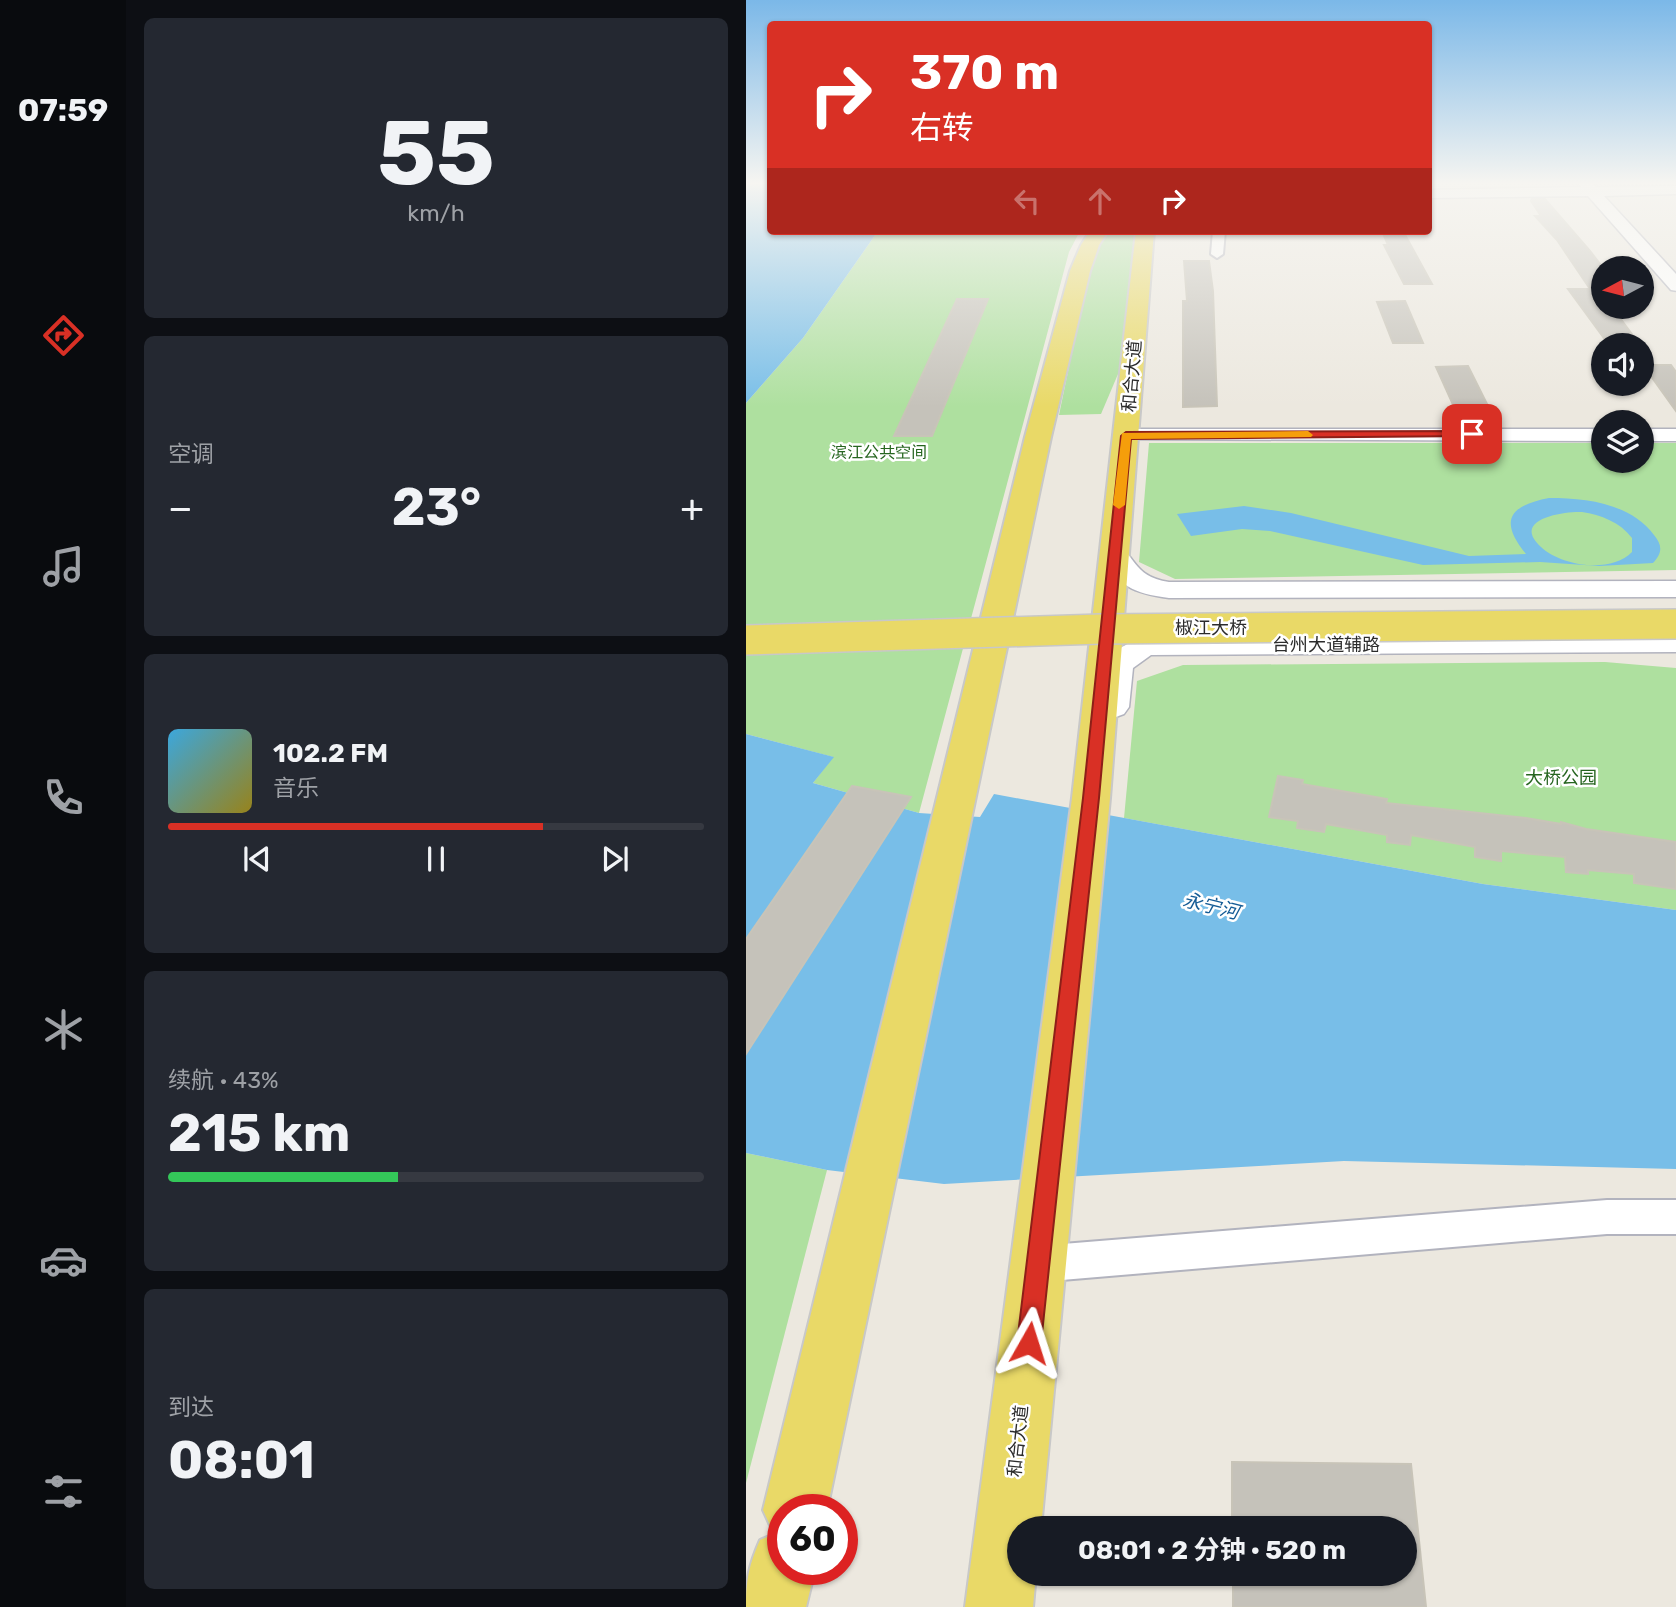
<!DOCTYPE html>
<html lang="zh">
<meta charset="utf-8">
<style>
:root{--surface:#171b24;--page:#242831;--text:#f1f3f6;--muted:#9ea1a6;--line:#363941;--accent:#d93025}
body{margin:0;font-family:Rubik,"Noto Sans SC",sans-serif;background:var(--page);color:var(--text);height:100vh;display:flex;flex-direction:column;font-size:26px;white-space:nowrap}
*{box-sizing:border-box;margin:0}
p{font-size:23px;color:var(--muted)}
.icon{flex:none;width:38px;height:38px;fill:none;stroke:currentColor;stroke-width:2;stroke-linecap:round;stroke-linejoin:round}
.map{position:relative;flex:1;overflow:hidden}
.details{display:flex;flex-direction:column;gap:18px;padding:18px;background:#0d0f14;width:620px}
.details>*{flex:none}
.top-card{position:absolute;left:21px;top:21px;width:665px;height:214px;border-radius:7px;box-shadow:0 2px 5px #0004;background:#d93025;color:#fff;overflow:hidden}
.needle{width:46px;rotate:263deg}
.tools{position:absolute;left:845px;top:256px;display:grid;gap:14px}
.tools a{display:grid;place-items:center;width:63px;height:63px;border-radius:50%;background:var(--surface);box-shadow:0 2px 5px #0004;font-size:35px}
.speed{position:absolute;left:21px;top:1494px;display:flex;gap:14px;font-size:35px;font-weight:700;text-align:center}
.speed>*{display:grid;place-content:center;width:91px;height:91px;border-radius:50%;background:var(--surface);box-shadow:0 2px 5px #0004;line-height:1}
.speed .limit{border:10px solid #d22;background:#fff;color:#111}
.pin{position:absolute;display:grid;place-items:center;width:60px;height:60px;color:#fff;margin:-30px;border-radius:14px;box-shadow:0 4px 10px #0006}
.me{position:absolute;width:77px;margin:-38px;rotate:6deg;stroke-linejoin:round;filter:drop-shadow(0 0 5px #0008)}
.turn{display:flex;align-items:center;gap:24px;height:147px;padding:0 28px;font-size:32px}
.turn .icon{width:91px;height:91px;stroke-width:2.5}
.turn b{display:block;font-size:49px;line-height:60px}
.lanes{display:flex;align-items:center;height:66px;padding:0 28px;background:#0003;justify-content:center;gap:35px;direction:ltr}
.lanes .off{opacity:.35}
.big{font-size:52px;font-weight:700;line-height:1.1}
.details .widget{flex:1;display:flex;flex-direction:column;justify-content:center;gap:10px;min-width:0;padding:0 24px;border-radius:10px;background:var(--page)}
.details .dial{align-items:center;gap:0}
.dial b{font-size:91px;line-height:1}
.song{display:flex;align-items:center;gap:21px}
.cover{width:84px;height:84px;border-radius:10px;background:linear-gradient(135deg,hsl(200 70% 55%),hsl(50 70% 35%))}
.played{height:7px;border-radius:4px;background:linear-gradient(90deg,var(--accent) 70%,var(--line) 70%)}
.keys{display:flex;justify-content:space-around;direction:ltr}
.heat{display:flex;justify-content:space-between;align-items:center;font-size:38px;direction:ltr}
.charge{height:10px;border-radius:5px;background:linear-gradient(90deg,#34c759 43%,var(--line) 0)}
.trip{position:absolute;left:261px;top:1516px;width:410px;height:70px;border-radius:35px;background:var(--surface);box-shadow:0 2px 5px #0004;font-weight:700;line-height:70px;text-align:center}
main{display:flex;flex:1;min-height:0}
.tab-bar{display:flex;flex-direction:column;width:126px;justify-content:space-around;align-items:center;background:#090b0e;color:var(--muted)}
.tab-bar .icon{width:49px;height:49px}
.tab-bar .selected{color:var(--accent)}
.tab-bar b{font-size:32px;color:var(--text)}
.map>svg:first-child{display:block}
.green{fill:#aee09f}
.water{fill:#78bee8;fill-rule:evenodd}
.building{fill:#c5c2ba;stroke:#c8c4b8;stroke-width:2}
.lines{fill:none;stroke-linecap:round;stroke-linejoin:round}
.minor-casing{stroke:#b2b3be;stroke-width:4}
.tertiary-casing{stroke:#b2b3be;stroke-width:3}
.secondary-casing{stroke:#b2b3be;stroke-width:3}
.primary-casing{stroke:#c8c8c8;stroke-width:4}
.minor{fill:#fff;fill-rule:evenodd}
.tertiary{fill:#fff;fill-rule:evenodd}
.secondary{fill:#fff;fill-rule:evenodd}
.primary{fill:#e9d967;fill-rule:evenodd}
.primary-bridge-casing{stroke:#c8c8c8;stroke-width:32;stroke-linecap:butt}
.primary-bridge{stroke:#e9d967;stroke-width:29}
.route{fill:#d93025;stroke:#8d1f18;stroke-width:2}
.slow{fill:#f59e0b}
.labels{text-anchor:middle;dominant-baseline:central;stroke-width:5;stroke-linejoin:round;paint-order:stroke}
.far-park-label{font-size:16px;fill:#26651f;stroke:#fff}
.street-label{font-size:18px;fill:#2c2c2c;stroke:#fff}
.park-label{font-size:18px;fill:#26651f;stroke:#fff}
.water-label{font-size:19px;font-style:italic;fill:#155c96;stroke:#fff}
</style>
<main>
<nav class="tab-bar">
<b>07:59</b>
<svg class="icon selected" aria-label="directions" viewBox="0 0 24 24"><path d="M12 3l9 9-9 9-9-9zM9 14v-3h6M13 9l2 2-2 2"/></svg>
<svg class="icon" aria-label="music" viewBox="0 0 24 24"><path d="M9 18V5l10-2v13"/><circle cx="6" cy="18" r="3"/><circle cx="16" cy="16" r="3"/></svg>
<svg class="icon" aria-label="phone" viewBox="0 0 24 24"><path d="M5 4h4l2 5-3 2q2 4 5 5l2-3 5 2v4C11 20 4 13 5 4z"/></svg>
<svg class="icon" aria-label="climate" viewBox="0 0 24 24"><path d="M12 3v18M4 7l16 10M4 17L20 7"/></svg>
<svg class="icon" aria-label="car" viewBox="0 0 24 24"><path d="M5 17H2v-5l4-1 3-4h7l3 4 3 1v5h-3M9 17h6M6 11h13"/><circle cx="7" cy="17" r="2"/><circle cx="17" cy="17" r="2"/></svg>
<svg class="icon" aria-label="filters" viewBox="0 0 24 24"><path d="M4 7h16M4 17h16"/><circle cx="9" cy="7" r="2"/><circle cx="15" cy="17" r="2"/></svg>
</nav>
<section class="details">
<div class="widget dial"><b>55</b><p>km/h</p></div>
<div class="widget"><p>空调</p>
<div class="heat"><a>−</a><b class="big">23°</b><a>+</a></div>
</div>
<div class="widget">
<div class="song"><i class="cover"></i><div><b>102.2 FM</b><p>音乐</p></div></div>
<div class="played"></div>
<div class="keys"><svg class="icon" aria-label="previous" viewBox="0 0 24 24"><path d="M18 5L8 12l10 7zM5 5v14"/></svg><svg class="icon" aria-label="pause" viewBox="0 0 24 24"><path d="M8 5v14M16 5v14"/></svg><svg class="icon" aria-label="next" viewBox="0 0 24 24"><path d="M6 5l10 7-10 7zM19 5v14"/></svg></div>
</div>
<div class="widget"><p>续航 · 43%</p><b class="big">215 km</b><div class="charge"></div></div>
<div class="widget"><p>到达</p><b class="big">08:01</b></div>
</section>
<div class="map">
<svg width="931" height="1607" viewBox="0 0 931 1607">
<rect width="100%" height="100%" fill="#ece8df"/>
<g class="green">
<path d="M132 231H334L323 252 173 813 67 783 87 757 0 734V403L57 338Z"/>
<path d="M362 231H391L378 360 355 414 313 415 342 275 348 254Z"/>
<path d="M403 443H857L858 460H896V443H930V570L429 579 393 562Z"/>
<path d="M859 662 930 668V910L737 884 378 818 391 681 437 665Z"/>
<path d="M0 1153 81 1170 0 1483Z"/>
</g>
<g class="water">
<path d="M0 182H24V231H132L57 338 0 403Z"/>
<path d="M803 498C840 498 884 503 908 535 917 546 916 553 907 563L853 566 794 562 677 565 524 531 496 529 445 536 431 514 498 506 545 513 723 556 780 554C754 522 761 506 803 498ZM836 512C855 515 874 522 886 538V552C865 574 815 566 795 547 764 519 818 511 836 512Z"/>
<path d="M0 734 88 757 67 783 173 813 234 817 248 794 737 884 930 910V1169L598 1161 198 1184 81 1170 0 1153Z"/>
</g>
<g class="building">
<path d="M786 199H799L844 251 858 269V306H865L894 345H863L822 289H844L811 240 789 216H795L785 201Z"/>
<path d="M636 231H657L686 284H658L638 245H642Z"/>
<path d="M438 261H463L467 291 471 406 437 407V301H441Z"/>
<path d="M211 299H242L186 436H148Z"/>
<path d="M659 301 677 343H647L631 302Z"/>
<path d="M897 365H925L930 372V411Z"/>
<path d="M722 366 748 418H713L690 367Z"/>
<path d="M532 776 557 780 556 784 641 799 640 803 780 818 815 824V822L840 829 930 842V889L888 883V874L842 870V874L820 872 819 857 755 851V861L729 857V847L665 835 664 845 641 842V835L580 824 578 832 551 828 552 821 523 817Z"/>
<path d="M106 786 165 797 0 1054V939Z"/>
<path d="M486 1462 665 1464 680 1607H487V1573H658V1528H486Z"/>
</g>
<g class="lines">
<defs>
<g id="minor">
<path d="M467 231H479L477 254 471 258 465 254Z"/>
<path d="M861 1200H931V1234H861L292 1282 280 1276 274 1264 280 1252 292 1246Z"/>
</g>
<g id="tertiary">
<path d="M380 429H858V441L373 439 370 435 373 431Z"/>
<rect x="896" y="429" width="35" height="12"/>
</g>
<g id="secondary">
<path d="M831 182H845L850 187 931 186V194L858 196 931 275V291L925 290 842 196 682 198V190L835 187Z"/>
<path d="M368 546C391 552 384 576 423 582L931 581V597L423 598C386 593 374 587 355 554L359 548Z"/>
<path d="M931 634V652L405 655 387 668 383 707 378 714 367 718 356 714C350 706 352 699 353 688 355 658 373 644 401 637Z"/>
</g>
<g id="primary">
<path d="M344 231H362L353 245 344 271 305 437 81 1510H37V1570H69L60 1607H0C0 1580 3 1565 14 1540L28 1534 17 1510 279 437 324 271 335 245Z"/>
<path d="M390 231H408L364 798 295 1528H273V1573H290L287 1607H219L326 798Z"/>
</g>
</defs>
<use href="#minor" class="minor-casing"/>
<use href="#tertiary" class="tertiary-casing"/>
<use href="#secondary" class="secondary-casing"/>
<use href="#primary" class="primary-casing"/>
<use href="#minor" class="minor"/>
<use href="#tertiary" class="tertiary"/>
<use href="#secondary" class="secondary"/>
<use href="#primary" class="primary"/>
<defs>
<path id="primary-bridge" d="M0 640 355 629 931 624"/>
</defs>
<use href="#primary-bridge" class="primary-bridge-casing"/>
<use href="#primary-bridge" class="primary-bridge"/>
</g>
<linearGradient id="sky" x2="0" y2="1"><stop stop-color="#7bb8e8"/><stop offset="0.45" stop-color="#f6f5f1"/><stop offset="1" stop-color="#f6f5f1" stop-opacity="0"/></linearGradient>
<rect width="931" height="407" fill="url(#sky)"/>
<path class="route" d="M726 431 729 432V436L385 439 353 798 295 1343 292 1352 283 1355 275 1352 271 1343 337 798 375 436 380 432Z"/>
<path class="slow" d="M562 431 567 435 565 437 385 439 379 505 373 509 367 505 376 433Z"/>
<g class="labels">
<g class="far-park-label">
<text x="133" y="452">滨江公共空间</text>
</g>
<g class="street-label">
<text transform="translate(386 376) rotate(-85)">和合大道</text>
<text x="465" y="628">椒江大桥</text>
<text x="580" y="645">台州大道辅路</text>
<text transform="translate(272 1441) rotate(-84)">和合大道</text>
</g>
<g class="park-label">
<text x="815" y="778">大桥公园</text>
</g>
<g class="water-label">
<text transform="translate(465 906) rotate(14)">永宁河</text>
</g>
</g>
</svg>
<div class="tools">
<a><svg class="needle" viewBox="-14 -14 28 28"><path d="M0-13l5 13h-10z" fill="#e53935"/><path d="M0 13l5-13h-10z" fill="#9ea1a6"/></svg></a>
<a><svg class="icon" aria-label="sound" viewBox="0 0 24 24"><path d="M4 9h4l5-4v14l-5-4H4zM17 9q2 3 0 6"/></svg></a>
<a><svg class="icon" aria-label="layers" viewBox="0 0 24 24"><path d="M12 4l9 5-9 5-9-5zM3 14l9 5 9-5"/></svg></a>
</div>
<div class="speed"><div class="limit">60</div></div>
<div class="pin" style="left:726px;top:434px;background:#d93025"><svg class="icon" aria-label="arrive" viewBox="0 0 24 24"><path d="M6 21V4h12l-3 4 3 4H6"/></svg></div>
<svg class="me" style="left:283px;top:1343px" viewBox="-20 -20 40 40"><path d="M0-17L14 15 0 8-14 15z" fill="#d93025" stroke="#fff" stroke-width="4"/></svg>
<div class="trip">08:01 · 2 分钟 · 520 m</div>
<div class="top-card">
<div class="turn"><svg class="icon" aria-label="right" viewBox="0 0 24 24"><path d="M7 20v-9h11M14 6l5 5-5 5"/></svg><div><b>370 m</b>右转</div></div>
<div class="lanes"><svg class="icon off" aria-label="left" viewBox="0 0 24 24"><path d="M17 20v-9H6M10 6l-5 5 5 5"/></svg><svg class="icon off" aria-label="ahead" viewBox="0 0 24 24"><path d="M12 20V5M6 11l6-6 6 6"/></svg><svg class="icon" aria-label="right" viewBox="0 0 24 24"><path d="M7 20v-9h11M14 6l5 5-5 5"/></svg></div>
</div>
</div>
</main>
